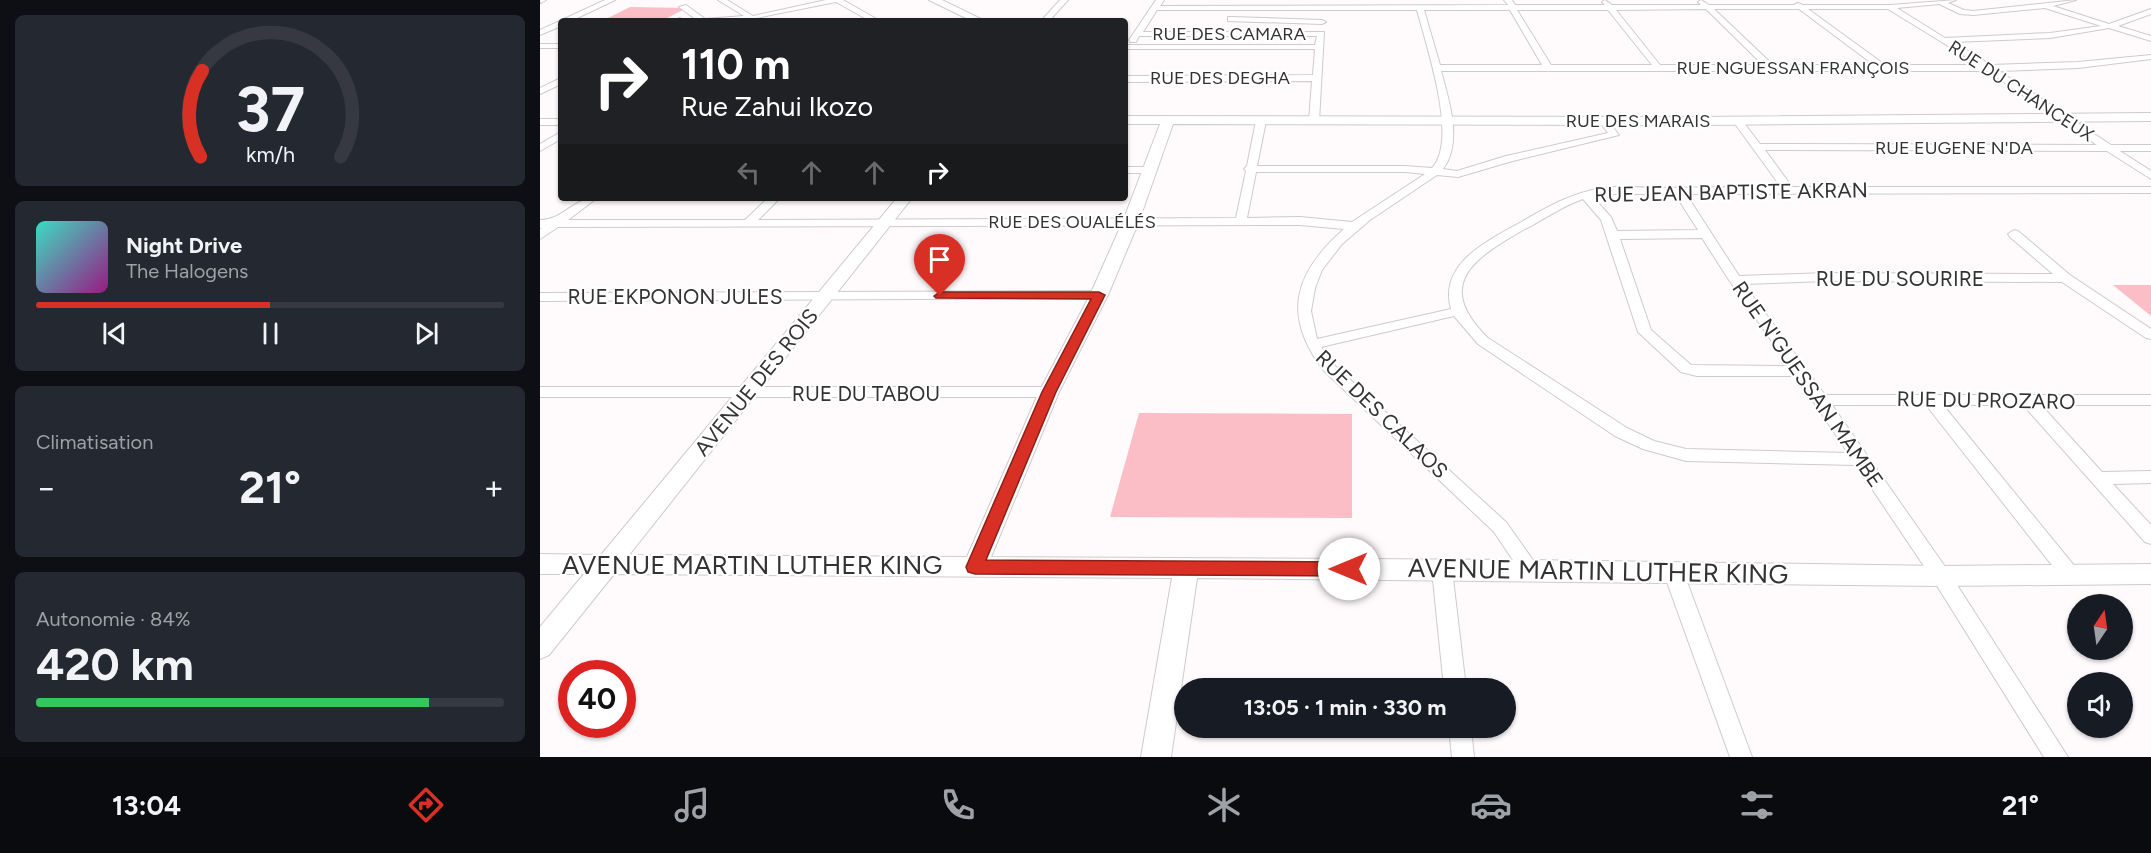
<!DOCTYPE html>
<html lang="fr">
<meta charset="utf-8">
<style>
:root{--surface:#171b24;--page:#242831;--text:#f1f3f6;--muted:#9ea1a6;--line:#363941;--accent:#d93025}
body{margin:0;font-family:Figtree,sans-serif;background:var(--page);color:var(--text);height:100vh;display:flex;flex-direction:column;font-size:22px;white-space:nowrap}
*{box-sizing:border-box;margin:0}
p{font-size:20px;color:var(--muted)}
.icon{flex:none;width:33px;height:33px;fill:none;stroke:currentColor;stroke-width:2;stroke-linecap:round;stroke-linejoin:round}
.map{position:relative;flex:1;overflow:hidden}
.drawer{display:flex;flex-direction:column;gap:15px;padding:15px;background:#0d0f14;width:540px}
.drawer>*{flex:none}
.banner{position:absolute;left:18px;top:18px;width:570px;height:183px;border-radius:6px;box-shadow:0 2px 4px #0004;background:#202124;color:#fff;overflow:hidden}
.needle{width:39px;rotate:13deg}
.tools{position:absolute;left:1527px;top:594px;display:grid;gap:12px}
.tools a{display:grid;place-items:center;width:66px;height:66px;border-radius:50%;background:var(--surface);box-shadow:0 2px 4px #0004;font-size:30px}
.speed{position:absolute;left:18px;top:660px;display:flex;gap:12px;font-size:30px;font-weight:700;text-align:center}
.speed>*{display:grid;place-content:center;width:78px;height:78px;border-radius:50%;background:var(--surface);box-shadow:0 2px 4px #0004;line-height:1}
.speed .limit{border:9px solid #d22;background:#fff;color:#111}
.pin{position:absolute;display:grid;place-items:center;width:51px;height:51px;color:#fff;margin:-62px -26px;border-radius:50% 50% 50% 0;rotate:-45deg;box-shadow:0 0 6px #0007}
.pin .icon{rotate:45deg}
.me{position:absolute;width:66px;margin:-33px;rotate:270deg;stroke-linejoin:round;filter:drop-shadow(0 0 4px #0008)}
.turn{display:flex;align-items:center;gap:21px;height:126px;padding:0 24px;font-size:27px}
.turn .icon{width:78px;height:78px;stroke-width:2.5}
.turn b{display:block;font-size:42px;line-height:51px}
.lanes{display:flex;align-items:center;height:57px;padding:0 24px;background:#0003;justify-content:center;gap:30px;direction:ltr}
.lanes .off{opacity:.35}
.big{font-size:45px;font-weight:700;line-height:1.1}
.drawer .tile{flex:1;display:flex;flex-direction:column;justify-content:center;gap:9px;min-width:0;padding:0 21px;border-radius:9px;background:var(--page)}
.drawer .dial{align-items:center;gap:0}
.dial svg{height:156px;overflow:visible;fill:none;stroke:var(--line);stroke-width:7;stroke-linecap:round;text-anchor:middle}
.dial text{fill:var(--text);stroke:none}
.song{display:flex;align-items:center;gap:18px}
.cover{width:72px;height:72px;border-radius:9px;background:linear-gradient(135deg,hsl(170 70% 55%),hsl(310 70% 35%))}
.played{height:6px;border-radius:3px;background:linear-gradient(90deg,var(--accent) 50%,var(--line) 50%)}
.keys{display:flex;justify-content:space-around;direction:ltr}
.heat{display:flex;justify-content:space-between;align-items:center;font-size:33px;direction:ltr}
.charge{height:9px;border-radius:4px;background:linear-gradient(90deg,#34c759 84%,var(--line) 0)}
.trip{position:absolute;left:634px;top:678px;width:342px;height:60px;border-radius:30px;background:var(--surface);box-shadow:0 2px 4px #0004;font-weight:700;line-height:60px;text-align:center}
.tabs{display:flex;height:96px;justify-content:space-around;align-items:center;background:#090b0e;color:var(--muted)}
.tabs .icon{width:42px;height:42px}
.tabs .on{color:var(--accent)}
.tabs b{font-size:27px;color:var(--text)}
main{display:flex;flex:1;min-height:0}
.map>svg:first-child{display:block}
.green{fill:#fbbec7}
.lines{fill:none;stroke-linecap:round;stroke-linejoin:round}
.minor-casing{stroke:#d0cacb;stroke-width:2}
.tertiary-casing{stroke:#d0cacb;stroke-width:2}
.minor{fill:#fff;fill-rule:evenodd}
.tertiary{fill:#fff;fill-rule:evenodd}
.route{fill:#d93025;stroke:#8d1f18;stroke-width:1.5}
.labels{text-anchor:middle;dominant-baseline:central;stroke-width:4.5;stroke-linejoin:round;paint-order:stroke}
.far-street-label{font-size:18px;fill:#343232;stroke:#fff}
.street-label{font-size:21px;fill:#343232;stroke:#fff}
.near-street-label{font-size:26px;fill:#343232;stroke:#fff}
</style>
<main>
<section class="drawer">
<div class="tile dial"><svg viewBox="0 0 100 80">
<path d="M14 69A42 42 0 1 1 86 69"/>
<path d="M14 69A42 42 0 0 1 15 25" stroke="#d93025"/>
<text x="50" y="56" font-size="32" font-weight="700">37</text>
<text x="50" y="72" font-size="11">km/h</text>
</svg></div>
<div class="tile">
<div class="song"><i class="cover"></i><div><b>Night Drive</b><p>The Halogens</p></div></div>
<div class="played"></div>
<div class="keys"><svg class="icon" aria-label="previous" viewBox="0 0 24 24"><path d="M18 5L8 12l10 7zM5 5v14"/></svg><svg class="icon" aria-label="pause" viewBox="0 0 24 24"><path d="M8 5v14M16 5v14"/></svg><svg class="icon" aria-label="next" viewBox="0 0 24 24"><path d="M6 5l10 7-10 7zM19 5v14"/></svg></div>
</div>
<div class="tile"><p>Climatisation</p>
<div class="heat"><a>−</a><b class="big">21°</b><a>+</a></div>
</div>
<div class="tile"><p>Autonomie · 84%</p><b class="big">420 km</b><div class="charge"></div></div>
</section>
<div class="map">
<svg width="1611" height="757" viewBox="0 0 1611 757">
<rect width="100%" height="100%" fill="#fffafb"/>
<g class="green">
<path d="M90 7 147 8 127 18H68Z"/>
<path d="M1573 285H1611V316Z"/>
<path d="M599 413 812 414V518L570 517Z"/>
</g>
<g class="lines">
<defs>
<g id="minor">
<path d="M65 0H75L31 21H21V26L0 35V30Z"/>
<path d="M178 0H187L213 16 286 0H303L340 21H330L296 2 201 21H158L139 7 146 5 165 19 204 16Z"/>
<path d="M520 0H528L509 21H501Z"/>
<path d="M616 0H624L620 6 968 5 964 0H972L975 5H1065L1062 2 1065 0 1072 5H1161L1158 2 1161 0 1169 5H1254L1258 3 1263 5H1350L1416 0 1408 3 1424 10 1433 11 1536 0 1513 6 1569 24 1611 9V14L1578 26 1611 36V41L1569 28 1510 38 1413 42 1451 65 1538 62 1611 55V59L1538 68 1459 71 1571 145H1611V151H1580L1611 171V179L1567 151 1225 150 1252 187H1611V193L1146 194 1199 276 1287 273 1513 274 1470 237 1468 234 1474 230 1478 231 1530 275 1611 329V339L1606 338 1522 282 1287 281 1204 284 1285 395H1611V405H1501L1562 472 1611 471V483L1573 484 1611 525V544L1605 542 1483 405H1403L1536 568 1539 573 1536 578 1529 581 1522 578 1386 405H1292L1408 571 1528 757H1504L1394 581 1316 465 1146 461 1103 449 1075 436 938 344 914 316 781 347 794 365 966 522 1000 570 997 575 990 578 983 575 954 532 784 371C742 316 753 274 804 229L760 225 18 227 0 239V229L3 228H0V220C24 220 32 198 57 198L28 220H205L228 198H240L218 220 696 218 706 171 704 169 707 166 716 121 721 118 726 121 717 166H865L892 168C919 140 886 45 877 10H617L603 32H784L779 121 774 124 769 121 772 81 585 82V76L773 75 775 49H585V45H775L777 36H599L596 42H590L589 40ZM1399 4 1420 14 1433 15 1505 8 1561 26 1510 33 1405 38 1357 8ZM1166 9 1223 65H1120L1076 10ZM1174 9H1259L1334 65H1233ZM1268 9H1348L1439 65H1345ZM884 10H970L1002 65H900ZM977 10H1068L1112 65H1011ZM901 71H1447L1557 145 1220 144 1201 119H1195L1193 121 1241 187C1201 187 1161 187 1122 188 1103 188 1081 185 1062 188 1032 193 1009 206 983 221 950 240 898 262 911 309L777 339 771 311 775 288 782 270 802 244 830 220 897 175 918 177 969 162 1079 135 1066 118 1063 117 1058 120 1068 133 966 156 917 171 903 169C923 143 909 100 901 71ZM716 172H865L885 174 812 222 760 217 707 218ZM1064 194H1135L1158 230 1077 231 1071 217 1053 197ZM1043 199 1061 220 1098 332 1141 372 1157 376H1256L1308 453 1146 449 1114 441 1087 428 948 338C893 284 934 258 985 229 1005 219 1022 206 1043 199ZM1162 238 1189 280 1249 366 1151 365 1111 330 1080 239Z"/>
<path d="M691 17 782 20 786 22 782 24 688 21V17Z"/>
<path d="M140 18 143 21H134Z"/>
<rect x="0" y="44" width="21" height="4"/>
<path d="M21 78V84L0 94V88Z"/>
<rect x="0" y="119" width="21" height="6"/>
<path d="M21 132V139L0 151V144Z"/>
<path d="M585 167H608L613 170 608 173H585Z"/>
<path d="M559 291 564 292 566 295 564 298 0 301V293Z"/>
<path d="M0 387H509L517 392 509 397H0Z"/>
<path d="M902 562 909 565 912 570 926 688H904L892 570 895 565Z"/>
<path d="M1133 563 1140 566 1143 571 1212 757H1190L1123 571 1126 566Z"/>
<path d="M909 728H931L934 757H912Z"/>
</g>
<g id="tertiary">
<path d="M0 0H6L1 3Z"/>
<path d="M389 0H402L445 21H432Z"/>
<path d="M1611 113V121L1162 125 633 124 599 221 568 295 519 392 451 557 990 560 1401 566 1611 564V584L1401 586 657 578 631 757H601L632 578 74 574 9 655 0 659V627L44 574H0V554L61 555 357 198H372L89 555 427 557 499 392 550 295 583 221 620 124H585V116L1162 117Z"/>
</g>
</defs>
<use href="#minor" class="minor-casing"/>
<use href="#tertiary" class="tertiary-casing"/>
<use href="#minor" class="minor"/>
<use href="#tertiary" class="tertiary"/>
</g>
<path class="route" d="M400 292H559L565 295 516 392 446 560 809 562 815 564 818 569 815 574 809 576 435 574 428 572 426 567 502 392 551 299 396 298 394 296Z"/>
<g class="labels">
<g class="far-street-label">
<text x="689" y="34">RUE DES CAMARA</text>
<text x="1253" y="68">RUE NGUESSAN FRANÇOIS</text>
<text x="680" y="78">RUE DES DEGHA</text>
<text transform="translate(1481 91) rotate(33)">RUE DU CHANCEUX</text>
<text x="1098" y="121">RUE DES MARAIS</text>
<text x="1414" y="148">RUE EUGENE N'DA</text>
<text x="532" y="222">RUE DES OUALÉLÉS</text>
</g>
<g class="street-label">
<text transform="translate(1191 192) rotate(-1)">RUE JEAN BAPTISTE AKRAN</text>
<text x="1360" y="278">RUE DU SOURIRE</text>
<text x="135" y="296">RUE EKPONON JULES</text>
<text transform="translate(216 382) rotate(-51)">AVENUE DES ROIS</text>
<text transform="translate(1268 384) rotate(55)">RUE N'GUESSAN MAMBE</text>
<text x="326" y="393">RUE DU TABOU</text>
<text transform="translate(1446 400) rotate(1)">RUE DU PROZARO</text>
<text transform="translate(842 414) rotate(44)">RUE DES CALAOS</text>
</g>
<g class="near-street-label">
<text x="212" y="565">AVENUE MARTIN LUTHER KING</text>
<text transform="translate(1058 571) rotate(1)">AVENUE MARTIN LUTHER KING</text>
</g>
</g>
</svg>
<div class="tools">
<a><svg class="needle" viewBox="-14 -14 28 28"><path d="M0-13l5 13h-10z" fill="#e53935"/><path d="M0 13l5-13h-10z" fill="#9ea1a6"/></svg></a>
<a><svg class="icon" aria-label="sound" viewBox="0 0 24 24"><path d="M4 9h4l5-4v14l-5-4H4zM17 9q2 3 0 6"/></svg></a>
</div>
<div class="speed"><div class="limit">40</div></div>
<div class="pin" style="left:400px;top:296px;background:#d93025"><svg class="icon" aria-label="arrive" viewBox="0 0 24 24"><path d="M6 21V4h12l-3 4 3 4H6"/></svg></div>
<svg class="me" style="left:809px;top:569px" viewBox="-20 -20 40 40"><circle r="19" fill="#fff"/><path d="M0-13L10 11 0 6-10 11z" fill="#d93025"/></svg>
<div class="trip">13:05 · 1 min · 330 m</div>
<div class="banner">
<div class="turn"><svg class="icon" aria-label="right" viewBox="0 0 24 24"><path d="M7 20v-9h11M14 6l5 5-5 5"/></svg><div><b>110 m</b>Rue Zahui Ikozo</div></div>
<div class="lanes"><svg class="icon off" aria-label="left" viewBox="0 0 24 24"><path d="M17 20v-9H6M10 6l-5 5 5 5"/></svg><svg class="icon off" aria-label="ahead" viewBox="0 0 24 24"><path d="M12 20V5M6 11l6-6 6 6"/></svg><svg class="icon off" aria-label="ahead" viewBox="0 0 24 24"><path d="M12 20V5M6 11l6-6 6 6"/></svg><svg class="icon" aria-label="right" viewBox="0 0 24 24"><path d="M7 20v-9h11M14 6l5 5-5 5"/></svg></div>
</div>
</div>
</main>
<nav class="tabs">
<b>13:04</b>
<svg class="icon on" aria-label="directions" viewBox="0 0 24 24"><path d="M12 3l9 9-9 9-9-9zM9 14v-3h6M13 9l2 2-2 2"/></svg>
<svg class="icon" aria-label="music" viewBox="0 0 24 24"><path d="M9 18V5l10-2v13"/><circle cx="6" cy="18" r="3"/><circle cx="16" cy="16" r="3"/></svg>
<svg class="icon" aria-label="phone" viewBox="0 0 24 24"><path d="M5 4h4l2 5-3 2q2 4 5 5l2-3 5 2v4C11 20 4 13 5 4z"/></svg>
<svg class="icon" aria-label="climate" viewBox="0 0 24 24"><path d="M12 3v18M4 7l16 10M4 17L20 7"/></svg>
<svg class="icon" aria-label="car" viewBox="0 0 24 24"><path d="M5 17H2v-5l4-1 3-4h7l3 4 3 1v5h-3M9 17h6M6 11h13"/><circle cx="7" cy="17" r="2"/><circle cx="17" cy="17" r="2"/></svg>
<svg class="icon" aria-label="filters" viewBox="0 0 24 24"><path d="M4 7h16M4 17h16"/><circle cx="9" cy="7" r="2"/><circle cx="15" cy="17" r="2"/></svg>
<b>21°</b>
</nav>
